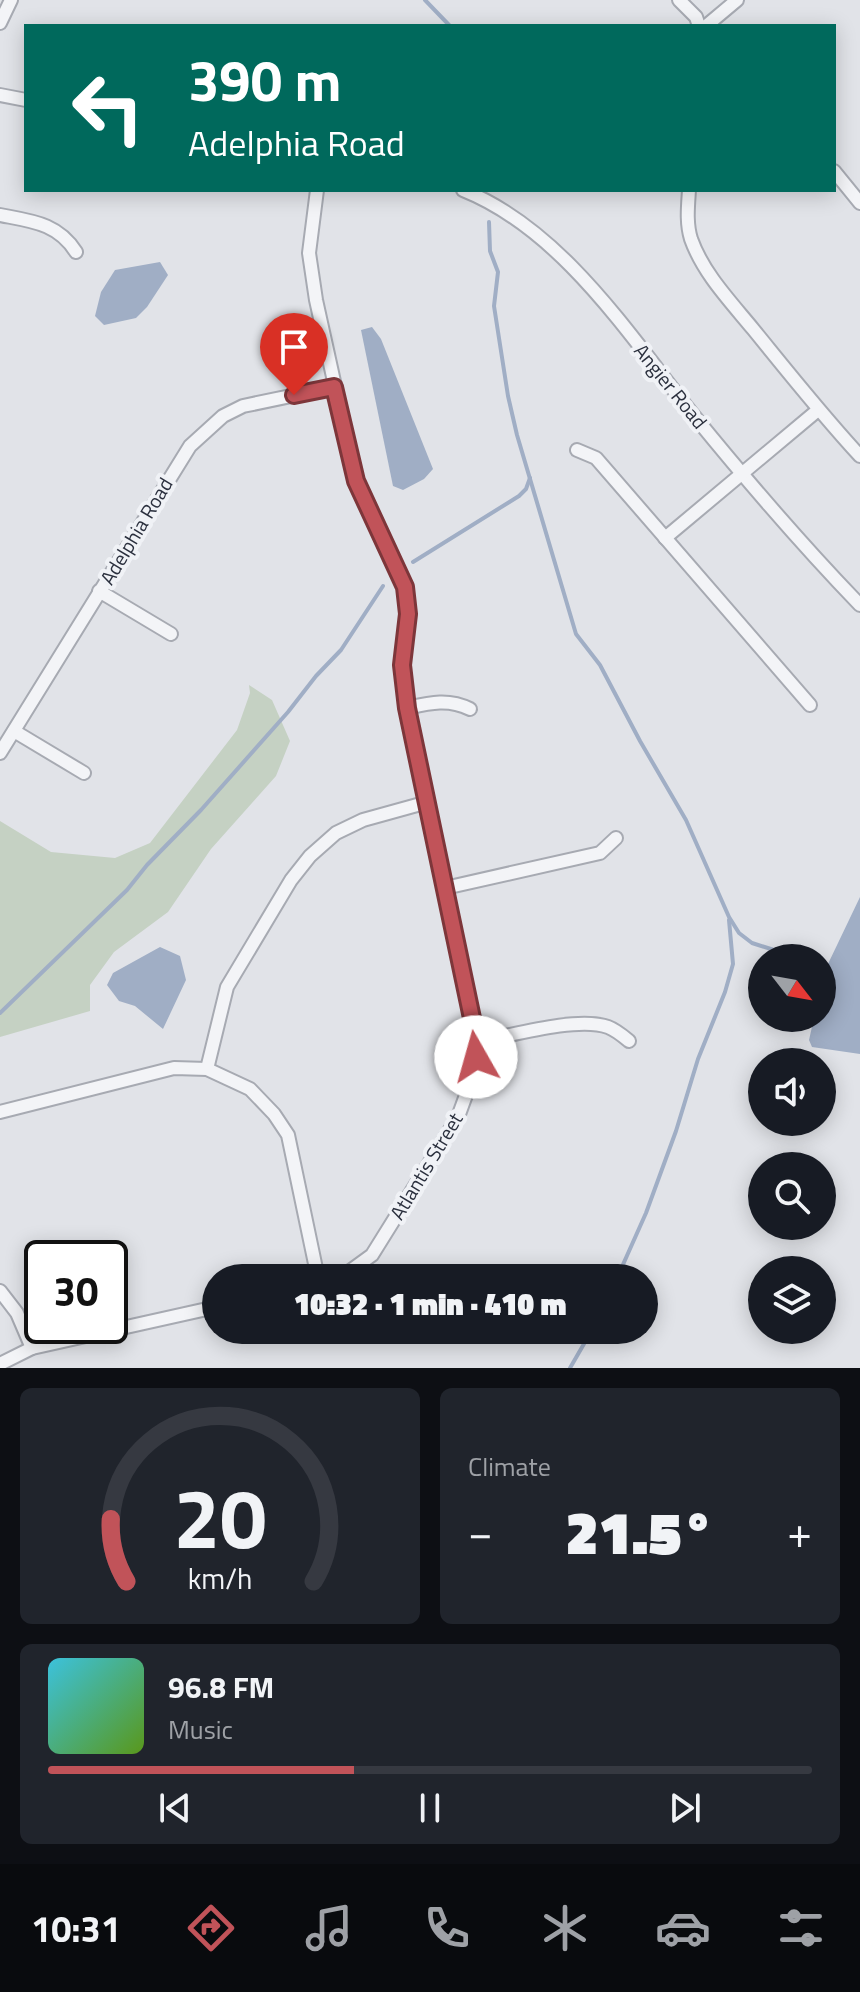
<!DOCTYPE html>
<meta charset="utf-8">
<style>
:root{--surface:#171b24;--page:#20242c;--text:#f1f3f6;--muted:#9ea1a6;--line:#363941;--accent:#c15359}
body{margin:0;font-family:"Titillium Web",sans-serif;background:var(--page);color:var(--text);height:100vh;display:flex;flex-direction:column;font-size:30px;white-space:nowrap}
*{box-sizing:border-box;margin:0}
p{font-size:26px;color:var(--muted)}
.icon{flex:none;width:44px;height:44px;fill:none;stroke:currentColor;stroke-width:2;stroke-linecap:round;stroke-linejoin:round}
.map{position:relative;height:1368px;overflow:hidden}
.details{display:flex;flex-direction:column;gap:20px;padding:20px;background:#0d0f14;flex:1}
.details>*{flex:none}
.hud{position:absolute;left:24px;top:24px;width:812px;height:168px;border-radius:0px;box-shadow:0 4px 20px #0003;background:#00695c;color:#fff;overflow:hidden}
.needle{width:52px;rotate:121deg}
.buttons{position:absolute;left:748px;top:944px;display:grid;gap:16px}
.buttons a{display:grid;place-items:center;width:88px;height:88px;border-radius:50%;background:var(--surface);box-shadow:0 4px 20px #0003;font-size:40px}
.speed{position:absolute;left:24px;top:1240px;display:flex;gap:16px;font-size:40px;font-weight:700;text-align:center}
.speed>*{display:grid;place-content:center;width:104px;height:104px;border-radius:50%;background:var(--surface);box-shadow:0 4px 20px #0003;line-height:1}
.speed .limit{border:4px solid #111;border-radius:12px;background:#fff;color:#111}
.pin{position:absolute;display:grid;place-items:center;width:68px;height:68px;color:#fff;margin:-82px -34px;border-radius:50% 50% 50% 0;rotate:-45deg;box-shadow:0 0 8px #0007}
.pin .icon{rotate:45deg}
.me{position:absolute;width:88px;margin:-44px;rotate:353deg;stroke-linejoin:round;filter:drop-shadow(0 0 6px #0008)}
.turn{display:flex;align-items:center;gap:28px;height:168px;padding:0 32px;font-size:36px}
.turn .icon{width:104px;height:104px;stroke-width:2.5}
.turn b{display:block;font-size:56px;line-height:68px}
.big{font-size:60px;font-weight:800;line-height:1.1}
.details .tile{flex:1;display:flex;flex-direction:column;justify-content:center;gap:12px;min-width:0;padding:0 28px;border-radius:12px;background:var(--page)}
.details .dial{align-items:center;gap:0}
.dial svg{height:208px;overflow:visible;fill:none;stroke:var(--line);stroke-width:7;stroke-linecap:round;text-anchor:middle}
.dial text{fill:var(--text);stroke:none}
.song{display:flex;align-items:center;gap:24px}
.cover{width:96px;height:96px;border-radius:12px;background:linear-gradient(135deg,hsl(190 70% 55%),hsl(90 70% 35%))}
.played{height:8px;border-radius:4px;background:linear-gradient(90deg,var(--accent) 40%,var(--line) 40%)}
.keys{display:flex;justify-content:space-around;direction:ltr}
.heat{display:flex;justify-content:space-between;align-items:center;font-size:44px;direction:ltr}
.details .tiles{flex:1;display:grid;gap:20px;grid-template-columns:1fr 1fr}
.tile:last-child{grid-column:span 2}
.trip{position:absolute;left:202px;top:1264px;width:456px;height:80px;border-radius:40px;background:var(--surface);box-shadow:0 4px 20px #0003;font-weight:800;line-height:80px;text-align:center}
.tabs{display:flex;height:128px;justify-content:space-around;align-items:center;background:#090b0e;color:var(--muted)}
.tabs .icon{width:56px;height:56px}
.tabs .on{color:var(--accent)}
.tabs b{font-size:36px;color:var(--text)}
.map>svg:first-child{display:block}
.green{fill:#c5d1c3}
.water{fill:#a0aec5}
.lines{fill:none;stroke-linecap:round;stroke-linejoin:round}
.stream{stroke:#a0aec5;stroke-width:4}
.minor-casing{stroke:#a7aab2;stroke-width:16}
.minor{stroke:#f3f4f7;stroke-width:12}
.route-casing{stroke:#7d363a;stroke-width:20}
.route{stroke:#c15359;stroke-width:14}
.labels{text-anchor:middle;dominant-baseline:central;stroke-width:8;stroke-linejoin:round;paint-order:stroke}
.street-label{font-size:20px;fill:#2b303e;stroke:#f0f2f6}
</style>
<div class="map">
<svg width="860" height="1368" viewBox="0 0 860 1368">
<rect width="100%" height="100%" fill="#e1e3e8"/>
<path class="green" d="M249 685 272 700 290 741 276 776 211 849 168 912 114 952 90 985V1011L0 1037V821L51 852 115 858 150 843 237 730 250 693Z"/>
<g class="water">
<path d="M160 262 168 275 147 307 136 318 104 325 95 316 101 292 115 270Z"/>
<path d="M372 327 381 339 433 469 424 479 403 490 393 486 361 330Z"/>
<path d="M860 897V1054L812 1047 809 1040 814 1018H822V983L827 966Z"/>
<path d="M160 947 180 956 186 980 163 1029 135 1006 119 1001 107 985 113 973Z"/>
</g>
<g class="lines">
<g class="stream">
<path d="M425 0 450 26"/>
<path d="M489 222 490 251 498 272 494 306 508 396 517 435 576 634 600 665 640 741 686 820 729 917 739 933 752 943 799 958"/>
<path d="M413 562 519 496 526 489 530 478"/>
<path d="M0 1013 127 890 147 865 201 810 288 712 316 676 341 650 383 586"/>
<path d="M617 1278 646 1213 676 1131 698 1059 725 992 733 964 729 920"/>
<path d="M570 1368 592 1330"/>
</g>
<defs>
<g id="minor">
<path d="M679 0 696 17 699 26"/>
<path d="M0 23 11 0"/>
<path d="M706 26 737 0"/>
<path d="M0 95 26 100"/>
<path d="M834 171 860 203"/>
<path d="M317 190 309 253 316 300 356 481 405 587 408 614 402 665 407 708 477 1042 473 1076 458 1117 372 1255 350 1271 334 1278"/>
<path d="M463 190C563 230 630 337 695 417 748 482 802 545 860 605"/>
<path d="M689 190C688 206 686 223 691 239 703 273 730 301 753 329 788 372 822 415 860 456"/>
<path d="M0 215C31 221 58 223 76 252"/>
<path d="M577 450 596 458 810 705"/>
<path d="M665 538 818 410"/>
<path d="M99 591 171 634"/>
<path d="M407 708C429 703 448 698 470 709"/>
<path d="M14 731 84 773"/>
<path d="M0 753 190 446 223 416 243 406 334 387"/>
<path d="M445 888 600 853 616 838"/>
<path d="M477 1042C510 1036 577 1016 608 1027 616 1030 623 1036 629 1041"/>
<path d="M207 1069 227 987 291 880 310 856 336 833 363 820 428 802"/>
<path d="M0 1112 174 1068 207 1069 250 1089 274 1114 288 1135 318 1278"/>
<path d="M0 1291 17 1313 32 1348"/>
<path d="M0 1364 32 1348 216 1307"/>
</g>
</defs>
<use href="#minor" class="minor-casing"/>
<use href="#minor" class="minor"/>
</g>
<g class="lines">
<defs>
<path id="route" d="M294 395 334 387 356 481 405 587 408 614 402 665 407 708 477 1042 476 1057"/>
</defs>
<use href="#route" class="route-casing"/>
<use href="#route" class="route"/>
</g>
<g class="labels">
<g class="street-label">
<text transform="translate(671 386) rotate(51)">Angier Road</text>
<text transform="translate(136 531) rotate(-59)">Adelphia Road</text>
<text transform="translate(426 1166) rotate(-59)">Atlantis Street</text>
</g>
</g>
</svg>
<div class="buttons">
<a><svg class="needle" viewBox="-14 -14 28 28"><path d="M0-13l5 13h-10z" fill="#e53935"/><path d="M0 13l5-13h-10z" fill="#9ea1a6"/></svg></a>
<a><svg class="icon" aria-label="sound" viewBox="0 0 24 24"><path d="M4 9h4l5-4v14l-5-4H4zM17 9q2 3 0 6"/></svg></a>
<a><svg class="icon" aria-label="search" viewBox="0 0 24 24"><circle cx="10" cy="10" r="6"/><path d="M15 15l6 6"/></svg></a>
<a><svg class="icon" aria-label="layers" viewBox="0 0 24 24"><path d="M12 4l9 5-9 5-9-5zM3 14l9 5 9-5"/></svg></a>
</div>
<div class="speed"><div class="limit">30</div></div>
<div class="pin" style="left:294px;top:395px;background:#d93025"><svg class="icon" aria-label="arrive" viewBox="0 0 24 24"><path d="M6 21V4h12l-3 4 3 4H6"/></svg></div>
<svg class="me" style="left:476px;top:1057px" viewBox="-20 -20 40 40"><circle r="19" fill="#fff"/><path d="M0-13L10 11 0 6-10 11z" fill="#c15359"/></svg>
<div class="trip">10:32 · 1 min · 410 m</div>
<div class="hud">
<div class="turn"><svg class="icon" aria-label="left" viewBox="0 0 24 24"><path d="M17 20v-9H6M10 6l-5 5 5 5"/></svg><div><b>390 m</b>Adelphia Road</div></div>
</div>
</div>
<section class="details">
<div class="tiles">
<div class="tile dial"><svg viewBox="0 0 100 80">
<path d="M14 69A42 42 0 1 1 86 69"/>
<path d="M14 69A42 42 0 0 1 8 45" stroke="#c15359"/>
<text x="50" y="56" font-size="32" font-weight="700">20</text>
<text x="50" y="72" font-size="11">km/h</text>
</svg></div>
<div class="tile"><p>Climate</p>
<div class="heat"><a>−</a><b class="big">21.5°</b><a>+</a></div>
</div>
<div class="tile">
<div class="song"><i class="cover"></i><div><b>96.8 FM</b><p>Music</p></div></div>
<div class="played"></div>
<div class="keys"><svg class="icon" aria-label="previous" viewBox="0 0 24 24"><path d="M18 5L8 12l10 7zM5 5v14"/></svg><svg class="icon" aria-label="pause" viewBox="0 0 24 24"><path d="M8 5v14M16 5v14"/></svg><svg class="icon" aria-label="next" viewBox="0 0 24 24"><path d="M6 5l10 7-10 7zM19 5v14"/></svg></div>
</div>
</div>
</section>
<nav class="tabs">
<b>10:31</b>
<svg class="icon on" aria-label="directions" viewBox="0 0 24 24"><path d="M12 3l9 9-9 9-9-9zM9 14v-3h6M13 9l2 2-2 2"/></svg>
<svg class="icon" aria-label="music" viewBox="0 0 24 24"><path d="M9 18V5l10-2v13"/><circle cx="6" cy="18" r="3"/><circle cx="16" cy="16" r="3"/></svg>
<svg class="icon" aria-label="phone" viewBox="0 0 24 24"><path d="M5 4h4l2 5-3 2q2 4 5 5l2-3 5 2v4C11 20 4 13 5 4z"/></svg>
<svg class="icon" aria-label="climate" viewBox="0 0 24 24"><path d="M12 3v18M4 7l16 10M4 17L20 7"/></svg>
<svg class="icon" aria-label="car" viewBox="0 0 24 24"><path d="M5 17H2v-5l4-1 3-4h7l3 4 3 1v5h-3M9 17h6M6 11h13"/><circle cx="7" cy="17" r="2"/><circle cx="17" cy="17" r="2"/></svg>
<svg class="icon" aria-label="filters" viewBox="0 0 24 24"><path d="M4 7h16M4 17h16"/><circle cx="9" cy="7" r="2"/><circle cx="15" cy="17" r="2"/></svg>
</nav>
